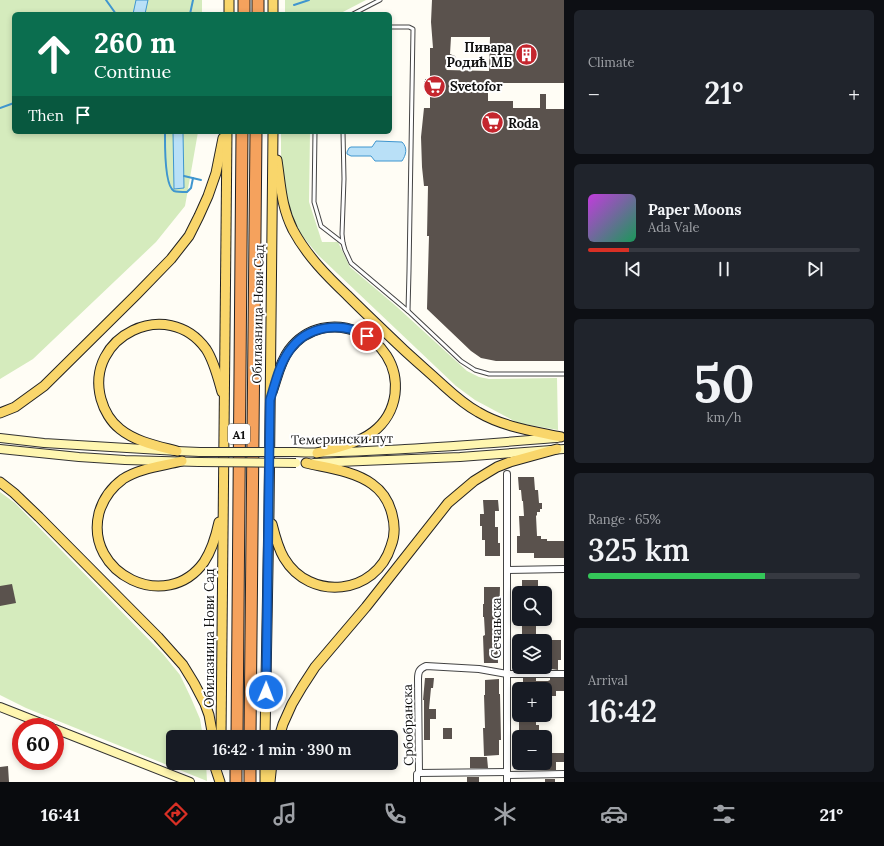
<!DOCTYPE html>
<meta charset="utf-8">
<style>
:root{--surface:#171b24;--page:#20242c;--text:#f1f3f6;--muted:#9ea1a6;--line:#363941;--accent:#d93025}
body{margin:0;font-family:Lora,serif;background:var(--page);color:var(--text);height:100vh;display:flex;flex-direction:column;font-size:15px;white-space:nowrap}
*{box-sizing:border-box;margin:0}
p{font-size:13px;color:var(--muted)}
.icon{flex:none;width:22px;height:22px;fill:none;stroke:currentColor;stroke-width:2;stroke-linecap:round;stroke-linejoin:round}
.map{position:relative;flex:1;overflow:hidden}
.panel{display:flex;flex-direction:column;gap:10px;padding:10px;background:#0d0f14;width:320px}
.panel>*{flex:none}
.top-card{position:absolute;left:12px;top:12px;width:380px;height:122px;border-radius:6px;box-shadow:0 2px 6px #0003;background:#0b6e4f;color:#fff;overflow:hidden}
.tools{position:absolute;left:512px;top:586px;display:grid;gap:8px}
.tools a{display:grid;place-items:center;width:40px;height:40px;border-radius:6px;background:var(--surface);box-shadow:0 2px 6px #0003;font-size:20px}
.speed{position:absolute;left:12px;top:718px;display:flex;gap:8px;font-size:20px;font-weight:700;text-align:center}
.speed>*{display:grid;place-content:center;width:52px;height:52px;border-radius:50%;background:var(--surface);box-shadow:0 2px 6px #0003;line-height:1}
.speed .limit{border:6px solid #d22;background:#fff;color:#111}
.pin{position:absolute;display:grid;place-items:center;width:34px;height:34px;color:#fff;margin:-17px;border:2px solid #fff;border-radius:50%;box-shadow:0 1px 4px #0007}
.me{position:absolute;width:44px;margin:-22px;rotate:1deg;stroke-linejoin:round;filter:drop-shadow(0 0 3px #0008)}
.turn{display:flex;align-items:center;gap:14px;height:84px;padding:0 16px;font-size:18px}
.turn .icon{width:52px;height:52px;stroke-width:2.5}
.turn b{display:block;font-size:28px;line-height:34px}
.then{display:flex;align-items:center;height:38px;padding:0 16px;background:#0003;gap:8px;font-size:15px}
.big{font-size:30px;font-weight:600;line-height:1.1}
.panel .card{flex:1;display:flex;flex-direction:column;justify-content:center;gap:6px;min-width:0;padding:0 14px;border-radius:6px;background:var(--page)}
.panel .dial{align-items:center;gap:0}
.dial b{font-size:52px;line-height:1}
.song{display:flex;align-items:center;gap:12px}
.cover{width:48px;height:48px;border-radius:6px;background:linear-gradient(135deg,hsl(290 70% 55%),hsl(150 70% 35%))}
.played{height:4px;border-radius:2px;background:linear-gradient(90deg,var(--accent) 15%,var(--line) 15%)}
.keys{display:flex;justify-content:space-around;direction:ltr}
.heat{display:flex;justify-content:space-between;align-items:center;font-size:22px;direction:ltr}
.charge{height:6px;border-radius:3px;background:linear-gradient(90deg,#34c759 65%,var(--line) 0)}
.trip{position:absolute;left:166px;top:730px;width:232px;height:40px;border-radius:6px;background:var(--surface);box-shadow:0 2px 6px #0003;font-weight:600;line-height:40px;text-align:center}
.dock{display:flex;height:64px;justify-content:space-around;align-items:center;background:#090b0e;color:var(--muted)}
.dock .icon{width:28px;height:28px}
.dock .on{color:var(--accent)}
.dock b{font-size:18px;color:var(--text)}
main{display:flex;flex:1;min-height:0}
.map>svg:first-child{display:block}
.green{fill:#d5ebbd}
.water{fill:#b9e0f7;stroke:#3f96cf}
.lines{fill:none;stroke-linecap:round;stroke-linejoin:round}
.stream{stroke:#3f96cf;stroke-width:2}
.building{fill:#5a524d;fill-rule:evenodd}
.lane-casing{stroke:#444;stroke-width:5}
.street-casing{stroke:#444;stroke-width:8}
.secondary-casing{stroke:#333;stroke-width:10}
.primary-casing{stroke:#222;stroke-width:11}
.highway-casing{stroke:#222;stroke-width:13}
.lane{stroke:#fff;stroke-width:3}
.street{stroke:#fff;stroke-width:6}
.secondary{stroke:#fff6b0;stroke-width:8}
.primary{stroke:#f9d66b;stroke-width:9}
.highway{stroke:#f5a25d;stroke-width:11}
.secondary-bridge-casing{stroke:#333;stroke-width:10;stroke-linecap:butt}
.secondary-bridge{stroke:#fff6b0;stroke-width:8}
.route-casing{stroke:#114b97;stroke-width:10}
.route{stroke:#1a73e8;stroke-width:7}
.labels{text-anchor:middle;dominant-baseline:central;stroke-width:4;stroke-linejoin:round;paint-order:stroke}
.shield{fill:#fff;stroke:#585858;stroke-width:1}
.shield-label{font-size:12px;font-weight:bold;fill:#111}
.poi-label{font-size:13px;font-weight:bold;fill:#111;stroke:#fff;text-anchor:start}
.street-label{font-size:13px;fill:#111;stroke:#fff}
</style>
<main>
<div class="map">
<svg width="564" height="782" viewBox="0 0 564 782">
<rect width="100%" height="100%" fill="#fffdf5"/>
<g class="green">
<path d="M0 0H202V14H14V132H198L185 206 156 242 33 359 0 379Z"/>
<path d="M285 0H366L339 14H285Z"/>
<path d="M281 132H310L309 202 322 242H338L350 267 396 306 467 371 479 377 489 379 557 378 558 430 518 423 475 400 456 386 318 255 300 233 287 204 281 159Z"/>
<path d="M0 492 15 503 163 654 180 675 191 698 200 719 203 737H173V763H206L207 781 26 708 0 695Z"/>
</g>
<g class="water">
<path d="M136 0H148L145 14H133Z"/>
<path d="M173 132H183L184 188 174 189Z"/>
<path d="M376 141 402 142C408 148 406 155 402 161H375L371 156H351L347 154V152L349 148 351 147H372Z"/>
</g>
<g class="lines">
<g class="stream">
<path d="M106 0 116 14"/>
<path d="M294 5 309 0"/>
<path d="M190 14 193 0"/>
<path d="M0 108 14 103"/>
<path d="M165 132C165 143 164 186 174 191 177 192 183 192 187 192L191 188 193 178"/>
<path d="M184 176 201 180"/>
</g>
</g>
<g class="building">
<path d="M432 0H564V83H488V101H513V108H540V94H546V109H564V361H496L481 358 471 351 427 309 429 236H427L428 186H424L422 167 421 137 424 108H430V92H425V90H424V81H425V79H430V48H433L431 22ZM451 37H490L489 71 446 70 456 59 455 56 450 54Z"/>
<path d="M518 477H534L535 490H538L539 503H542V509H540V512H537V515L536 516 537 536H541V539H547V541H564V558H534V553H517V536H520L519 516H524L523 501H522L521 490H519Z"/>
<path d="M483 500H498L499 511H495V527H498V543H500V556H485V540H482V526H480V514H484Z"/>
<rect x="522" y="580" width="16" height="13"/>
<path d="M12 584 16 603 0 606V586Z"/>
<path d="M484 587H500L499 619H501V632H497L498 663H484L483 636 485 635 484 617H483V604H484Z"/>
<rect x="522" y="619" width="14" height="22"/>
<path d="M552 640H561V660H558V670L545 668 546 647H552Z"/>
<rect x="523" y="667" width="13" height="3"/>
<path d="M425 678H434L433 688H431L429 709H436V719H430V740H424V700H423Z"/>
<path d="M523 678H536V681H548L550 680V678H564V691H556V696H545V689H523Z"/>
<path d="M499 679V694H500L501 740H499V755L484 756 483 728H485L484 695H485V680Z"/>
<path d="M519 717H536V725H539V731H534V737H520V733H519Z"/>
<rect x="443" y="728" width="9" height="11"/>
<path d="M545 753H564V762H556V770H545Z"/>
<path d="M470 757H487L488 768H470Z"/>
<path d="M8 766 9 782H0V767Z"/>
<rect x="467" y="777" width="12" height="5"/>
<rect x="545" y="779" width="10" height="3"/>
</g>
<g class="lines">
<defs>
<g id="lane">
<path d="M353 14 380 0"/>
<path d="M390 27H409L413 29 409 271 408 311 461 361 475 370 489 374H564"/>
<path d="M315 132 314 202 321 226 343 243"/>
<path d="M343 132 344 179 342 234 343 243 345 250 351 263 408 311"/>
</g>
<g id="street">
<path d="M507 570 564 569"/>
<path d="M419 773 418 679C418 672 419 669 426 666L479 669 507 674H564"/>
<path d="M507 775 564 774"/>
<path d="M417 782V774L419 773 507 772"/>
<path d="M507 782V474"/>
</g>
<g id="secondary">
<path d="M0 438 44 443 177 451 200 452"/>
<path d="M0 449 79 457 125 460 199 462"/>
<path d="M295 452C331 454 368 451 405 449 456 446 506 442 557 438"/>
<path d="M314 463 460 457 564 449"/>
<path d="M0 707 51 727"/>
<path d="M55 729 190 782"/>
</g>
<g id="primary">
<path d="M229 14V0"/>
<path d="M273 14V0"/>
<path d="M277 160C281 186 281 206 293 230 307 256 327 276 347 295 366 314 385 332 404 350 417 362 431 374 444 386 455 396 465 405 478 412 503 427 533 431 561 437"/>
<path d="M272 392C277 378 280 362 289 350 325 302 402 335 395 394 393 409 385 423 373 432 357 444 336 448 317 453"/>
<path d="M0 413 15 407 44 386 136 295 171 259 189 236 199 216 208 196 216 173 223 138"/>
<path d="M177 451C158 446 136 442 120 429 111 422 104 410 101 399 84 336 168 296 206 349 214 361 218 378 222 392"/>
<path d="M182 461C163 466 140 468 123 479 112 487 103 499 99 513 84 574 167 614 204 562 212 550 216 536 219 522"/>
<path d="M0 482 14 493 39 517 158 637 183 665 194 683 205 704 209 715 213 737"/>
<path d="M272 524C275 536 278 548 284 558 310 602 376 595 391 546 395 536 395 525 392 514 389 502 382 491 372 484 354 471 328 468 306 463"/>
<path d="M221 737 227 132"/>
<path d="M265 737 269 511 273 132"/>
<path d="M279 737 283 724 292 704 302 687 315 667 366 607 448 503 474 481 487 473 497 467 510 462 557 449"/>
<path d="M215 763V767L220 782"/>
<path d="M265 782V763"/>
<path d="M270 782 272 763"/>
</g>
<g id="highway">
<path d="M244 14V0"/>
<path d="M258 14V0"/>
<path d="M237 737 242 132"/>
<path d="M250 737 256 132"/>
<path d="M236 782V763"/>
<path d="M250 782V763"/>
</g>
</defs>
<use href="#lane" class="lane-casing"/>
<use href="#street" class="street-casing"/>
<use href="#secondary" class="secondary-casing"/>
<use href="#primary" class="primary-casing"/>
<use href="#highway" class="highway-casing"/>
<use href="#lane" class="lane"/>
<use href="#street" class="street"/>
<use href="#secondary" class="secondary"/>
<use href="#primary" class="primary"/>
<use href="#highway" class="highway"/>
<defs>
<g id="secondary-bridge">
<path d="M200 452H295"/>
<path d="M199 462 296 463"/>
</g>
</defs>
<use href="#secondary-bridge" class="secondary-bridge-casing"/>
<use href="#secondary-bridge" class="secondary-bridge"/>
</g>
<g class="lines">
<defs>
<path id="route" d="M266 692 270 400C275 384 279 365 289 351 307 325 341 321 367 336"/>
</defs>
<use href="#route" class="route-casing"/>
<use href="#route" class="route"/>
</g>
<defs>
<symbol id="building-disc" viewBox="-11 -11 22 22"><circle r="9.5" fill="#c4262e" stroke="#fff"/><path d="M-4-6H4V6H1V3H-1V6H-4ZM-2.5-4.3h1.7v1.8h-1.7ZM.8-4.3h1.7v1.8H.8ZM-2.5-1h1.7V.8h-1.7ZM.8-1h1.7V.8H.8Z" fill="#fff"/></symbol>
<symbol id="supermarket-disc" viewBox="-11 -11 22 22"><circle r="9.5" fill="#c4262e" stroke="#fff"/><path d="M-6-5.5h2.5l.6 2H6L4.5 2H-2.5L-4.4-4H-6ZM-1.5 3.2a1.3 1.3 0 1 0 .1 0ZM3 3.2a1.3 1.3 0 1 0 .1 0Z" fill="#fff"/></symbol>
</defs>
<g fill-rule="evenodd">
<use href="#building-disc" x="514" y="42" width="25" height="25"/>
<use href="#supermarket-disc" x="422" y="74" width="25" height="25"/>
<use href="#supermarket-disc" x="480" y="110" width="25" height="25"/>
</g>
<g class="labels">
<rect class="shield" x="228" y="424" width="22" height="20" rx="3"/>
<g class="shield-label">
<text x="239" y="434">A1</text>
</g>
<g class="poi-label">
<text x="512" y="47" text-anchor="end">Пивара<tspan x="512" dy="15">Родић МБ</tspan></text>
<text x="450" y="86">Svetofor</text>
<text x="508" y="123">Roda</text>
</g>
<g class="street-label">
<text transform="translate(258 314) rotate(-89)">Обилазница Нови Сад</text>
<text transform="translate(342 439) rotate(-1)">Темерински пут</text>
<text transform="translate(496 628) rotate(-90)">Сечањска</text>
<text transform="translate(209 638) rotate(-90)">Обилазница Нови Сад</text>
<text transform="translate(408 725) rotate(-91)">Србобранска</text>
</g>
</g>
</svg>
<div class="tools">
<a><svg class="icon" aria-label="search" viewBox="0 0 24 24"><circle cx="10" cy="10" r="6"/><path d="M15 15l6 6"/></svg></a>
<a><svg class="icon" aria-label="layers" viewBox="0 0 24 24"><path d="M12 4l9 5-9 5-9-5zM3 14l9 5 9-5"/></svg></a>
<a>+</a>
<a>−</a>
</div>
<div class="speed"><div class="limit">60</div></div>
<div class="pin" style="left:367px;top:336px;background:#d93025"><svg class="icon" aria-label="arrive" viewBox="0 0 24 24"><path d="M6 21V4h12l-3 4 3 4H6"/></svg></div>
<svg class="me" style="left:266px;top:692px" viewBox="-20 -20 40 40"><circle r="17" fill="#1a73e8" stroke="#fff" stroke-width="3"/><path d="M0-11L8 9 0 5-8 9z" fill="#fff"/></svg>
<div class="trip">16:42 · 1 min · 390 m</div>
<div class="top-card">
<div class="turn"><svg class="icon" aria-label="ahead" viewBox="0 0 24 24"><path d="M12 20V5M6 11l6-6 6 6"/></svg><div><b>260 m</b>Continue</div></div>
<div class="then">Then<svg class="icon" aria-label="arrive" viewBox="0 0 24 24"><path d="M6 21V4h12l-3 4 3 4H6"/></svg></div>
</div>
</div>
<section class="panel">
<div class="card"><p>Climate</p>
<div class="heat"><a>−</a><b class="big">21°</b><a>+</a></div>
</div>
<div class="card">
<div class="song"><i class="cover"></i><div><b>Paper Moons</b><p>Ada Vale</p></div></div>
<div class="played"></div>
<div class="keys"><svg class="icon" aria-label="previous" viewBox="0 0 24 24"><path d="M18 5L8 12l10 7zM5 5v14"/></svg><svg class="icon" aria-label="pause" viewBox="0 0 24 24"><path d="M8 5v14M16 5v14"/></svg><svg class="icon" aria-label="next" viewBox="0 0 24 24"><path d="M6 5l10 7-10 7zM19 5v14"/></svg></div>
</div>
<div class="card dial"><b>50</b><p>km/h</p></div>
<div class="card"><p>Range · 65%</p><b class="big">325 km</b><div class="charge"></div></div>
<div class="card"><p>Arrival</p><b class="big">16:42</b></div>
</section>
</main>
<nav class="dock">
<b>16:41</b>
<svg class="icon on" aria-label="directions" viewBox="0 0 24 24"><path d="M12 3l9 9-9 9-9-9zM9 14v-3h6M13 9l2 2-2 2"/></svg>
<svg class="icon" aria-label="music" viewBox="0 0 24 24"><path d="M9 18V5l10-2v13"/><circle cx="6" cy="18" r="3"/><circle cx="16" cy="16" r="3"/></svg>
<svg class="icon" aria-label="phone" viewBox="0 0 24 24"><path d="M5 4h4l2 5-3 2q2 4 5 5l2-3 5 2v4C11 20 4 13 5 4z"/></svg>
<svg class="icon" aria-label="climate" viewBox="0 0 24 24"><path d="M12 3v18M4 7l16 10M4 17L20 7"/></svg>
<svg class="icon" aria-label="car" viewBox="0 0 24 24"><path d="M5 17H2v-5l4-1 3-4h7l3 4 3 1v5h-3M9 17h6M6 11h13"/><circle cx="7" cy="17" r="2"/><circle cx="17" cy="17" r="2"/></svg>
<svg class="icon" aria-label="filters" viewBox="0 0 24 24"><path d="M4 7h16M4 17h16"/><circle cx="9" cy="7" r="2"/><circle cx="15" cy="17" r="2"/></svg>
<b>21°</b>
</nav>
